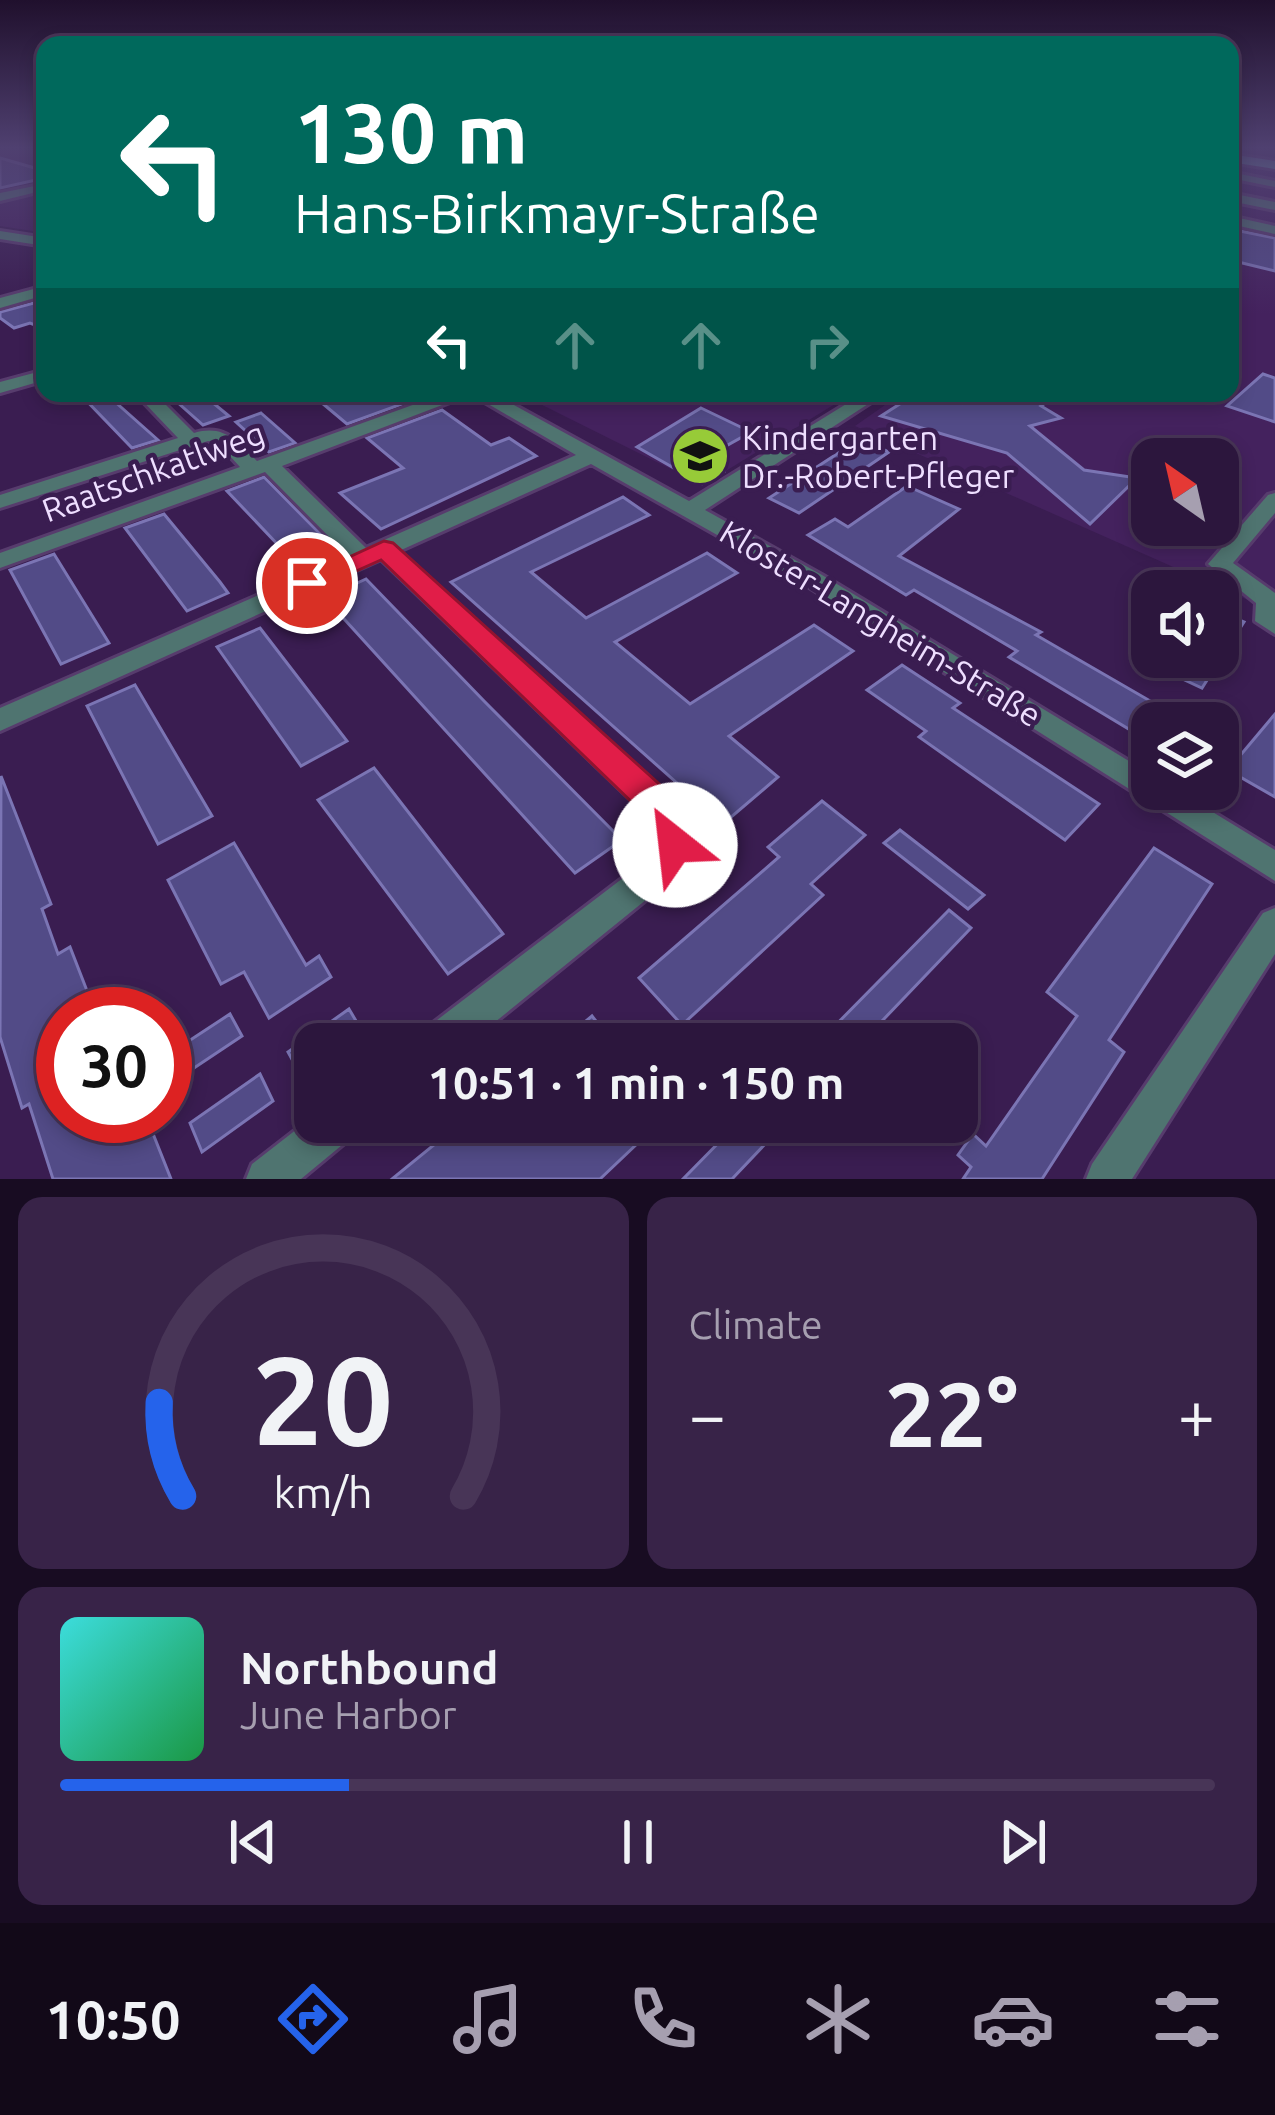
<!DOCTYPE html>
<meta charset="utf-8">
<style>
:root{--surface:#2c163d;--page:#382348;--text:#f1f3f6;--muted:#a69fb0;--line:#483557;--accent:#2563eb}
body{margin:0;font-family:Ubuntu,sans-serif;background:var(--page);color:var(--text);height:100vh;display:flex;flex-direction:column;font-size:45px;white-space:nowrap}
*{box-sizing:border-box;margin:0}
p{font-size:39px;color:var(--muted)}
.icon{flex:none;width:66px;height:66px;fill:none;stroke:currentColor;stroke-width:2;stroke-linecap:round;stroke-linejoin:round}
.map{position:relative;height:1179px;overflow:hidden}
.details{display:flex;flex-direction:column;gap:18px;padding:18px;background:#180c22;flex:1}
.details>*{flex:none}
.banner{position:absolute;left:36px;top:36px;width:1203px;height:366px;border-radius:24px;box-shadow:0 6px 18px #0003,0 0 0 3px var(--line);background:#00695c;color:#fff;overflow:hidden}
.needle{width:78px;rotate:326deg}
.controls{position:absolute;left:1131px;top:438px;display:grid;gap:24px}
.controls a{display:grid;place-items:center;width:108px;height:108px;border-radius:24px;background:var(--surface);box-shadow:0 6px 18px #0003,0 0 0 3px var(--line);font-size:60px}
.speed{position:absolute;left:36px;top:987px;display:flex;gap:24px;font-size:60px;font-weight:700;text-align:center}
.speed>*{display:grid;place-content:center;width:156px;height:156px;border-radius:50%;background:var(--surface);box-shadow:0 6px 18px #0003,0 0 0 3px var(--line);line-height:1}
.speed .limit{border:18px solid #d22;background:#fff;color:#111}
.pin{position:absolute;display:grid;place-items:center;width:102px;height:102px;color:#fff;margin:-51px;border:6px solid #fff;border-radius:50%;box-shadow:0 3px 12px #0007}
.me{position:absolute;width:132px;margin:-66px;rotate:331deg;stroke-linejoin:round;filter:drop-shadow(0 0 9px #0008)}
.turn{display:flex;align-items:center;gap:42px;height:252px;padding:0 60px;font-size:54px}
.turn .icon{width:156px;height:156px;stroke-width:2.5}
.turn b{display:block;font-size:84px;line-height:102px}
.lanes{display:flex;align-items:center;height:114px;padding:0 60px;background:#0003;justify-content:center;gap:60px;direction:ltr}
.lanes .off{opacity:.35}
.big{font-size:90px;font-weight:700;line-height:1.1}
.details .widget{flex:1;display:flex;flex-direction:column;justify-content:center;gap:18px;min-width:0;padding:0 42px;border-radius:24px;background:var(--page)}
.details .dial{align-items:center;gap:0}
.dial svg{height:312px;overflow:visible;fill:none;stroke:var(--line);stroke-width:7;stroke-linecap:round;text-anchor:middle}
.dial text{fill:var(--text);stroke:none}
.song{display:flex;align-items:center;gap:36px}
.cover{width:144px;height:144px;border-radius:18px;background:linear-gradient(135deg,hsl(180 70% 55%),hsl(140 70% 35%))}
.played{height:12px;border-radius:6px;background:linear-gradient(90deg,var(--accent) 25%,var(--line) 25%)}
.keys{display:flex;justify-content:space-around;direction:ltr}
.heat{display:flex;justify-content:space-between;align-items:center;font-size:66px;direction:ltr}
.details .tiles{flex:1;display:grid;gap:18px;grid-template-columns:1fr 1fr}
.widget:last-child{grid-column:span 2}
.trip{position:absolute;left:294px;top:1023px;width:684px;height:120px;border-radius:24px;background:var(--surface);box-shadow:0 6px 18px #0003,0 0 0 3px var(--line);font-weight:700;line-height:120px;text-align:center}
.tab-bar{display:flex;height:192px;justify-content:space-around;align-items:center;background:#120918;color:var(--muted)}
.tab-bar .icon{width:84px;height:84px}
.tab-bar .selected{color:var(--accent)}
.tab-bar b{font-size:54px;color:var(--text)}
.map>svg:first-child{display:block}
.built{fill:#44225e;fill-rule:evenodd}
.building{fill:#524b87;stroke:#7b75b4;stroke-width:3}
.lines{fill:none;stroke-linecap:round;stroke-linejoin:round}
.minor-casing{stroke:#573c6d;stroke-width:6}
.major-casing{stroke:#573c6d;stroke-width:6}
.minor{fill:#4f7470;fill-rule:evenodd}
.major{fill:#69bab2;fill-rule:evenodd}
.route{fill:#e11d48;stroke:#92132f;stroke-width:3}
.labels{text-anchor:middle;dominant-baseline:central;stroke-width:9;stroke-linejoin:round;paint-order:stroke}
.poi-label{font-size:33px;fill:#eedeff;stroke:#3a1d51;text-anchor:start}
.street-label{font-size:33px;fill:#eedeff;stroke:#3a1d51}
</style>
<div class="map">
<svg width="1275" height="1179" viewBox="0 0 1275 1179">
<rect width="100%" height="100%" fill="#3a1d51"/>
<g class="built">
<path d="M0 149H45V233L0 226Z"/>
<path d="M1230 155 1275 163V612L855 426 895 398 884 393H1230ZM1152 459H1218V525H1152Z"/>
<path d="M518 393H853L703 485Z"/>
</g>
<g class="building">
<path d="M0 158 45 171V178L0 188Z"/>
<path d="M1230 229 1275 238V271L1230 260Z"/>
<path d="M45 300V329L30 323 14 328 0 318V312Z"/>
<path d="M1263 374 1275 378V422L1227 406Z"/>
<path d="M79 393H105L158 440 132 448Z"/>
<path d="M167 393H201L229 416 203 425Z"/>
<path d="M352 393H419L424 396 347 424 322 403Z"/>
<path d="M917 393H943L962 403 964 393H1059L1041 406 1061 418 1030 426 1084 470 1137 478 1090 524 1007 453 881 416Z"/>
<path d="M701 408 751 432 701 460 723 472 702 484 637 447Z"/>
<path d="M442 410 491 445 509 438 536 456 381 529 340 493 403 468 367 438Z"/>
<path d="M261 413 295 443 269 452 236 422Z"/>
<path d="M860 439 889 452 799 513 769 498Z"/>
<path d="M264 477 334 548 297 565 227 491Z"/>
<path d="M907 486 959 509 899 556 1041 632 1036 635 1152 702V743L1009 657 1017 651 914 590 906 595 808 535 835 519 848 527Z"/>
<path d="M623 497 649 515 531 572 586 618 707 553 737 573 615 642 690 704 814 625 853 651 729 736 778 777 723 824 451 582Z"/>
<path d="M164 514 220 582 228 593 187 611 125 528Z"/>
<path d="M54 554 109 643 61 664 10 570Z"/>
<path d="M366 579 485 702 622 840 575 873 325 598Z"/>
<path d="M1218 611 1244 622 1202 688 1176 676 1189 657H1218Z"/>
<path d="M260 628 347 741 301 766 217 647Z"/>
<path d="M902 665 960 703 953 708 1099 804 1065 840 919 737 926 731 867 690Z"/>
<path d="M135 685 212 816 158 844 87 706Z"/>
<path d="M1275 714V797L1228 770Z"/>
<path d="M374 768 503 934 448 974 318 800Z"/>
<path d="M1 776 51 904 42 909 58 954 70 947 96 1014H63V1116H146L171 1179H53L29 1104 22 1108 0 1037Z"/>
<path d="M822 801 865 835 811 884 823 895 682 1025 639 978 779 857 768 847Z"/>
<path d="M900 830 984 895 968 909 884 843Z"/>
<path d="M234 843 306 965 319 956 331 977 269 1018 244 972 221 984 168 880Z"/>
<path d="M1154 848 1212 884 1109 1040 1124 1052 1042 1179H963L971 1167 958 1155 973 1134 986 1146 1077 1016 1047 992Z"/>
<path d="M949 910 971 928 860 1044H817Z"/>
<path d="M349 1009 362 1031 345 1044H315V1066L301 1076 288 1052Z"/>
<path d="M230 1014 242 1036 185 1074 175 1050Z"/>
<path d="M592 1016 614 1044H558Z"/>
<path d="M260 1074 273 1101 202 1152 190 1123Z"/>
<path d="M462 1122H660L600 1179H392Z"/>
<path d="M739 1122H786L732 1179H683Z"/>
</g>
<g class="lines">
<defs>
<g id="minor">
<path d="M1230 172 1275 181V187L1230 178Z"/>
<path d="M45 184V190L0 201V193Z"/>
<path d="M1230 193 1275 202V210L1230 201Z"/>
<path d="M1230 216 1275 226V234L1230 224Z"/>
<path d="M0 231 45 238V246L0 239Z"/>
<path d="M45 286V295L0 308V298Z"/>
<path d="M45 370V380L0 393V382Z"/>
<path d="M135 393H154L194 433C224 424 237 441 257 461L446 393H492L689 501 864 393H885L705 510 822 575 1152 775V789H1175L1275 850V881L806 585 591 464 399 551 666 794C691 825 693 850 668 882L468 1044H419L424 1030 644 862 656 846V829L644 812 381 559 0 731V708L348 556 265 472 0 568V553L240 467 218 443 208 441 0 508V495L178 438ZM471 394 576 455 366 548 282 466Z"/>
<path d="M1275 493V513L1233 563 1275 593V634L1255 621 1256 603 1208 564 1268 495Z"/>
<path d="M1275 908V954L1132 1179H1086L1092 1164 1263 913Z"/>
<path d="M315 1115V1122H359L353 1136 301 1179H246L252 1164Z"/>
</g>
<path id="major" d="M1230 154 1275 161V169L1230 162Z"/>
</defs>
<use href="#minor" class="minor-casing"/>
<use href="#major" class="major-casing"/>
<use href="#minor" class="minor"/>
<use href="#major" class="major"/>
</g>
<linearGradient id="sky" x2="0" y2="1"><stop stop-color="#20102d"/><stop offset="0.47" stop-color="#4f4070"/><stop offset="1" stop-color="#4f4070" stop-opacity="0"/></linearGradient>
<rect width="1275" height="314" fill="url(#sky)"/>
<path class="route" d="M384 541 393 543 668 792 692 830 688 856 675 860 662 856 657 833 643 813 381 560 316 589H297L293 583Z"/>
<defs>
<symbol id="school-disc" viewBox="-11 -11 22 22"><circle r="9.5" fill="#97cb38" stroke="#3a1d51"/><path d="M0-5L7-2L0 1L-7-2ZM-4 1L0 2.5L4 1V4Q0 6-4 4Z" fill="#111"/></symbol>
</defs>
<g fill-rule="evenodd">
<use href="#school-disc" x="667" y="423" width="66" height="66"/>
</g>
<g class="labels">
<g class="poi-label">
<text x="742" y="437">Kindergarten<tspan x="742" dy="38">Dr.-Robert-Pfleger</tspan></text>
</g>
<g class="street-label">
<text transform="translate(153 471) rotate(-20)">Raatschkatlweg</text>
<text transform="translate(881 623) rotate(31)">Kloster-Langheim-Straße</text>
</g>
</g>
</svg>
<div class="controls">
<a><svg class="needle" viewBox="-14 -14 28 28"><path d="M0-13l5 13h-10z" fill="#e53935"/><path d="M0 13l5-13h-10z" fill="#a69fb0"/></svg></a>
<a><svg class="icon" aria-label="sound" viewBox="0 0 24 24"><path d="M4 9h4l5-4v14l-5-4H4zM17 9q2 3 0 6"/></svg></a>
<a><svg class="icon" aria-label="layers" viewBox="0 0 24 24"><path d="M12 4l9 5-9 5-9-5zM3 14l9 5 9-5"/></svg></a>
</div>
<div class="speed"><div class="limit">30</div></div>
<div class="pin" style="left:307px;top:583px;background:#d93025"><svg class="icon" aria-label="arrive" viewBox="0 0 24 24"><path d="M6 21V4h12l-3 4 3 4H6"/></svg></div>
<svg class="me" style="left:675px;top:845px" viewBox="-20 -20 40 40"><circle r="19" fill="#fff"/><path d="M0-13L10 11 0 6-10 11z" fill="#e11d48"/></svg>
<div class="trip">10:51 · 1 min · 150 m</div>
<div class="banner">
<div class="turn"><svg class="icon" aria-label="left" viewBox="0 0 24 24"><path d="M17 20v-9H6M10 6l-5 5 5 5"/></svg><div><b>130 m</b>Hans-Birkmayr-Straße</div></div>
<div class="lanes"><svg class="icon" aria-label="left" viewBox="0 0 24 24"><path d="M17 20v-9H6M10 6l-5 5 5 5"/></svg><svg class="icon off" aria-label="ahead" viewBox="0 0 24 24"><path d="M12 20V5M6 11l6-6 6 6"/></svg><svg class="icon off" aria-label="ahead" viewBox="0 0 24 24"><path d="M12 20V5M6 11l6-6 6 6"/></svg><svg class="icon off" aria-label="right" viewBox="0 0 24 24"><path d="M7 20v-9h11M14 6l5 5-5 5"/></svg></div>
</div>
</div>
<section class="details">
<div class="tiles">
<div class="widget dial"><svg viewBox="0 0 100 80">
<path d="M14 69A42 42 0 1 1 86 69"/>
<path d="M14 69A42 42 0 0 1 8 45" stroke="#2563eb"/>
<text x="50" y="56" font-size="32" font-weight="700">20</text>
<text x="50" y="72" font-size="11">km/h</text>
</svg></div>
<div class="widget"><p>Climate</p>
<div class="heat"><a>−</a><b class="big">22°</b><a>+</a></div>
</div>
<div class="widget">
<div class="song"><i class="cover"></i><div><b>Northbound</b><p>June Harbor</p></div></div>
<div class="played"></div>
<div class="keys"><svg class="icon" aria-label="previous" viewBox="0 0 24 24"><path d="M18 5L8 12l10 7zM5 5v14"/></svg><svg class="icon" aria-label="pause" viewBox="0 0 24 24"><path d="M8 5v14M16 5v14"/></svg><svg class="icon" aria-label="next" viewBox="0 0 24 24"><path d="M6 5l10 7-10 7zM19 5v14"/></svg></div>
</div>
</div>
</section>
<nav class="tab-bar">
<b>10:50</b>
<svg class="icon selected" aria-label="directions" viewBox="0 0 24 24"><path d="M12 3l9 9-9 9-9-9zM9 14v-3h6M13 9l2 2-2 2"/></svg>
<svg class="icon" aria-label="music" viewBox="0 0 24 24"><path d="M9 18V5l10-2v13"/><circle cx="6" cy="18" r="3"/><circle cx="16" cy="16" r="3"/></svg>
<svg class="icon" aria-label="phone" viewBox="0 0 24 24"><path d="M5 4h4l2 5-3 2q2 4 5 5l2-3 5 2v4C11 20 4 13 5 4z"/></svg>
<svg class="icon" aria-label="climate" viewBox="0 0 24 24"><path d="M12 3v18M4 7l16 10M4 17L20 7"/></svg>
<svg class="icon" aria-label="car" viewBox="0 0 24 24"><path d="M5 17H2v-5l4-1 3-4h7l3 4 3 1v5h-3M9 17h6M6 11h13"/><circle cx="7" cy="17" r="2"/><circle cx="17" cy="17" r="2"/></svg>
<svg class="icon" aria-label="filters" viewBox="0 0 24 24"><path d="M4 7h16M4 17h16"/><circle cx="9" cy="7" r="2"/><circle cx="15" cy="17" r="2"/></svg>
</nav>
